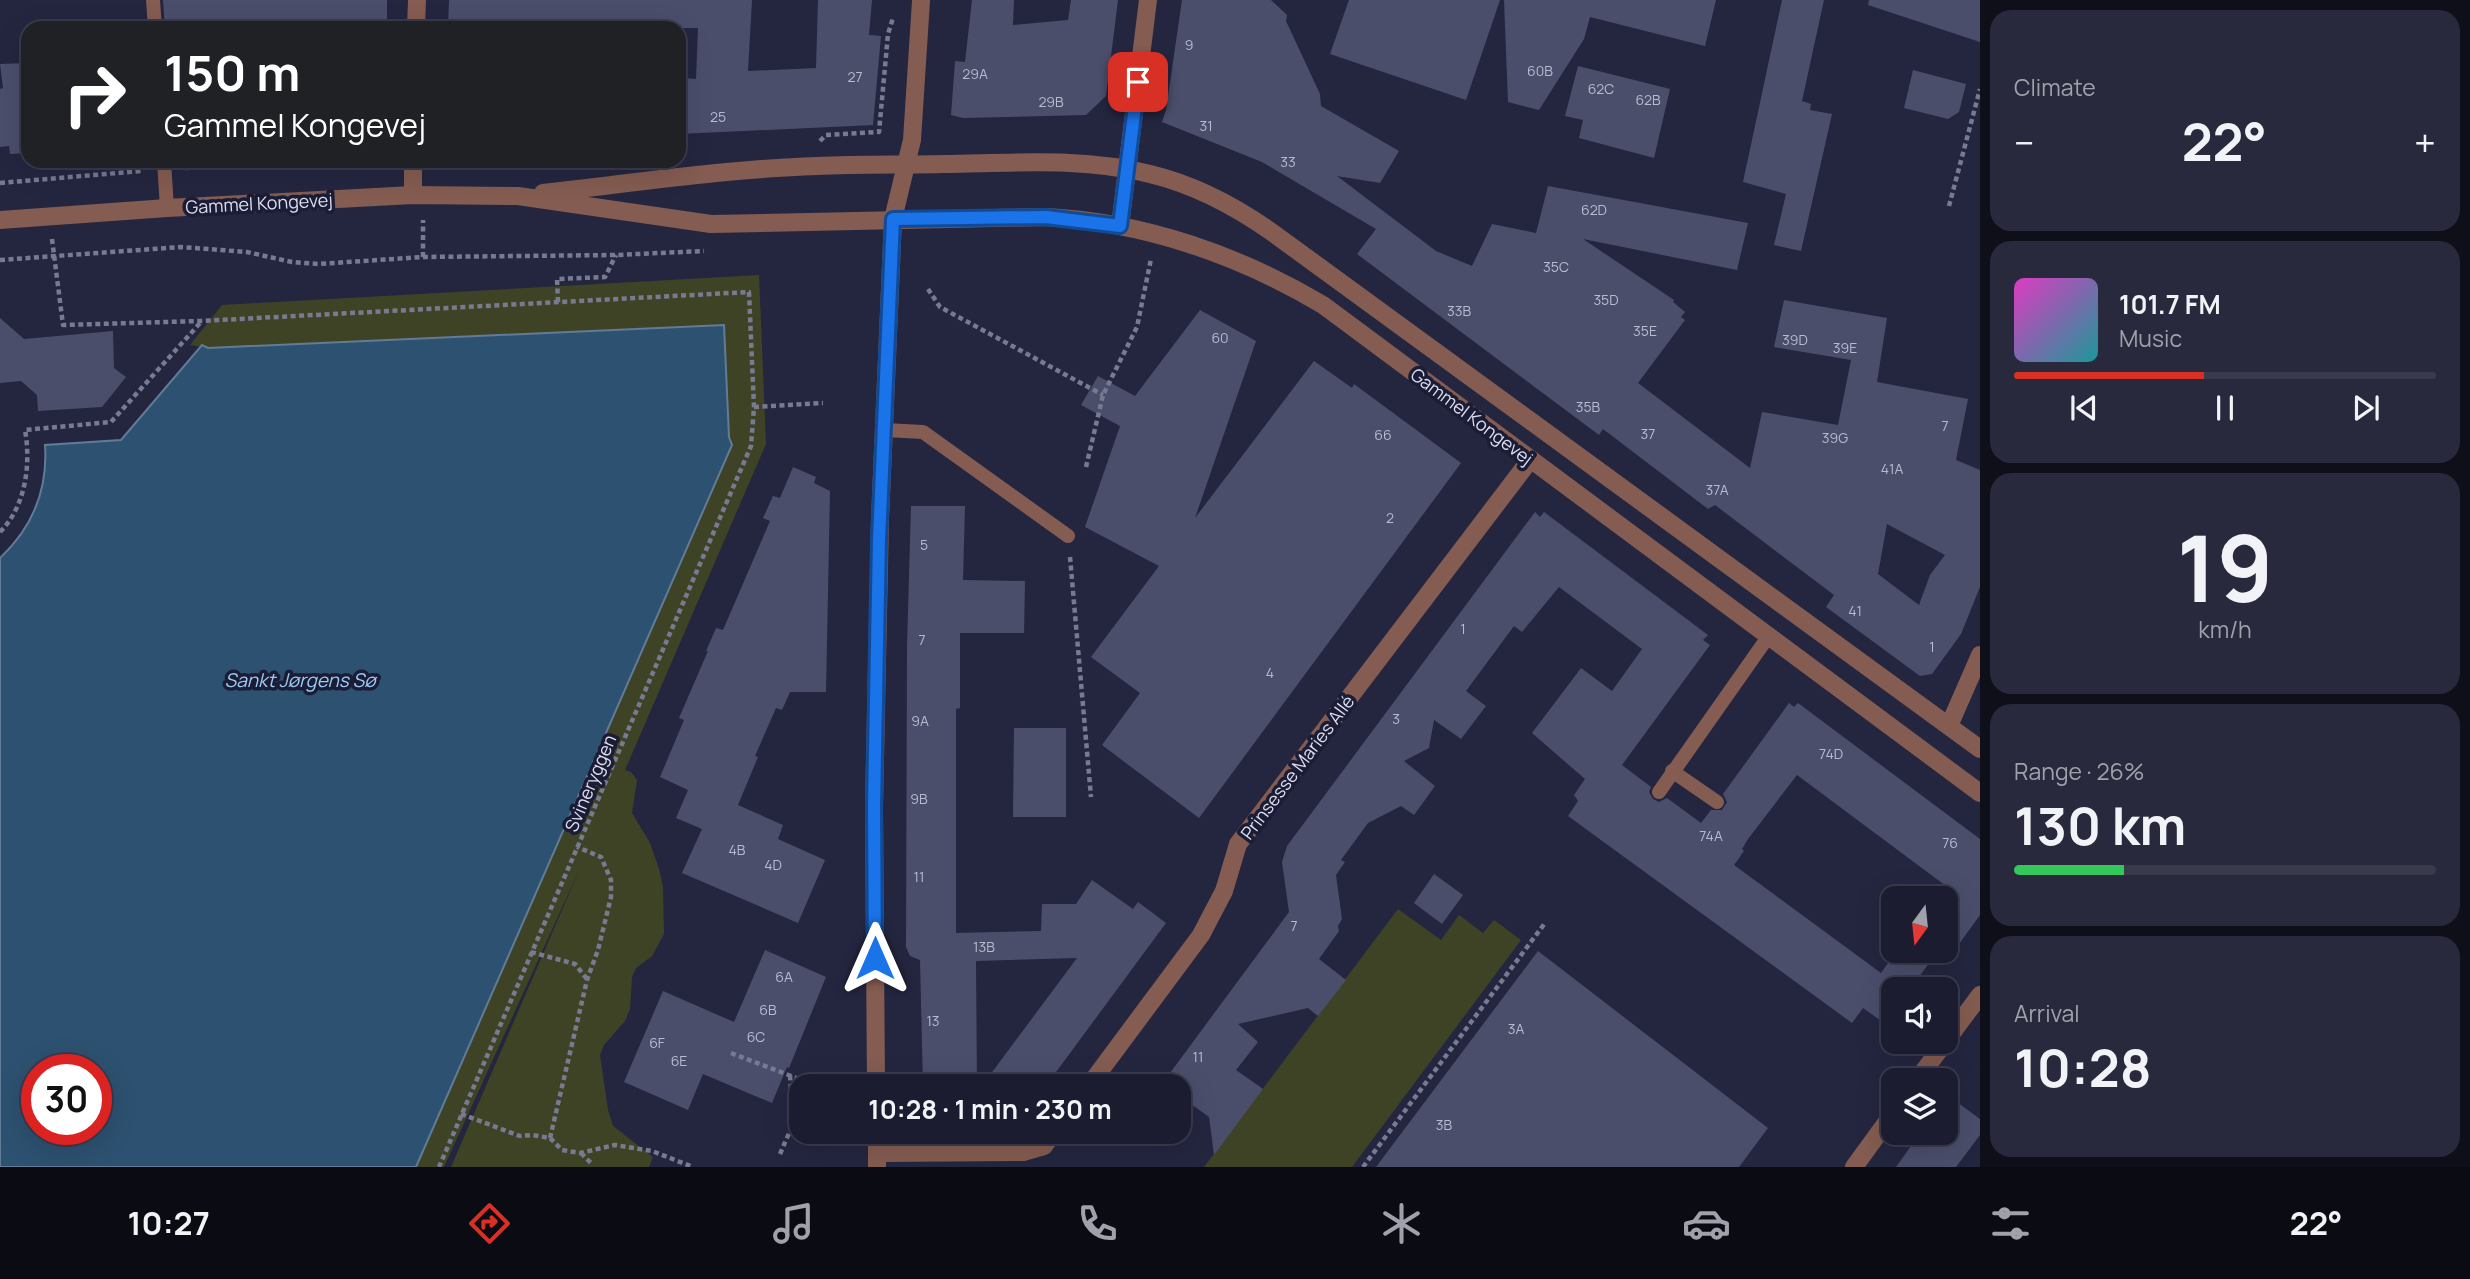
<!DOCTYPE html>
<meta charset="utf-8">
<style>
:root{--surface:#1b1c30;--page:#28293c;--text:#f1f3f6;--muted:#a0a1ab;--line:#393a4c;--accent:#d93025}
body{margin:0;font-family:Manrope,sans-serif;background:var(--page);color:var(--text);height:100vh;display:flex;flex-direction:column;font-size:26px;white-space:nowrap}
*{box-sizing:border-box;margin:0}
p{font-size:23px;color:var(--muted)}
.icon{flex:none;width:38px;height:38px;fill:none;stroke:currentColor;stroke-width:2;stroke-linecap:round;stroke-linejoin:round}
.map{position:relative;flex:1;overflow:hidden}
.panel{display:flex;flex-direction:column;gap:10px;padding:10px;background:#0f0f1a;width:490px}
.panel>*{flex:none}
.hud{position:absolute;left:21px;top:21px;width:665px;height:147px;border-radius:21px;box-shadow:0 7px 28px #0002,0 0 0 2px var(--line);background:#202124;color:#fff;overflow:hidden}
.needle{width:46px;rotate:195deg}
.fabs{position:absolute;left:1881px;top:886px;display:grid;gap:14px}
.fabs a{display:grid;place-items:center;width:77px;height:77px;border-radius:14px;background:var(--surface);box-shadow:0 7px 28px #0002,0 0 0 2px var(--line);font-size:35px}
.speed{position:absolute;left:21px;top:1054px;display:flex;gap:14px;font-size:35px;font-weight:700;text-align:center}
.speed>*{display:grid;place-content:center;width:91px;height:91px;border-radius:50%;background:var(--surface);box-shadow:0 7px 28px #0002,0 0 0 2px var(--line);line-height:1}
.speed .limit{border:10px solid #d22;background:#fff;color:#111}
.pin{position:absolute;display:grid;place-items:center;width:60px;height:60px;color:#fff;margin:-30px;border-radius:14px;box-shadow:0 4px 10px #0006}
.me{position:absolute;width:77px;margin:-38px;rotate:0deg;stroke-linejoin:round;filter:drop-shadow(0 0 5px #0008)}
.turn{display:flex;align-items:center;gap:24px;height:147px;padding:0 28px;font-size:32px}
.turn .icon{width:91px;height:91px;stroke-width:2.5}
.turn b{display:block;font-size:49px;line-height:60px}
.big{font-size:52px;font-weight:700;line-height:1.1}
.panel .tile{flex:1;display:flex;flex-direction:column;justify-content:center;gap:10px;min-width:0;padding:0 24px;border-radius:21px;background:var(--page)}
.panel .dial{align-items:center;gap:0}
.dial b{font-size:91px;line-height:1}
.song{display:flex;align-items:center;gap:21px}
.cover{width:84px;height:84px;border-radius:10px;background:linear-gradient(135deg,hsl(310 70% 55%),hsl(180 70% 35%))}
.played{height:7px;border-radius:4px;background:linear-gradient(90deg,var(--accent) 45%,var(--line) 45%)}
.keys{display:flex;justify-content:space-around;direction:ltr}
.heat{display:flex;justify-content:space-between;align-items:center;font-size:38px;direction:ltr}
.charge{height:10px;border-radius:5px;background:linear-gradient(90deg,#34c759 26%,var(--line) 0)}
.trip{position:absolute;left:789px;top:1074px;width:402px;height:70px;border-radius:21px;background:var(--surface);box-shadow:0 7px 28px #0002,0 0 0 2px var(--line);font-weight:700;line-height:70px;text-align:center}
.tabs{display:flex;height:112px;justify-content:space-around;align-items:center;background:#0b0b13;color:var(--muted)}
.tabs .icon{width:49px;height:49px}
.tabs .selected{color:var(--accent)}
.tabs b{font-size:32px;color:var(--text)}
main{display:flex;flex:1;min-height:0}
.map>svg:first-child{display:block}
.green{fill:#3f4325}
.water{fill:#2d5170;stroke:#627b96;stroke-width:2;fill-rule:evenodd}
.building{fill:#4b4e6b;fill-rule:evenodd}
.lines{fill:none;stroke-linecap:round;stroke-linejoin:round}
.path{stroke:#787a91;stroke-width:4.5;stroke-dasharray:5 3.5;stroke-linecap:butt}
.service{stroke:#845c51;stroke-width:14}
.minor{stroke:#845c51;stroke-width:18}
.tertiary{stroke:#845c51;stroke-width:18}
.route-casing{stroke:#114b97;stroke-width:18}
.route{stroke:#1a73e8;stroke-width:12}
.labels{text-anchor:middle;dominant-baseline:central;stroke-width:7;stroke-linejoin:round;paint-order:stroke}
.number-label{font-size:14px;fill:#b8bacf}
.street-label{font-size:18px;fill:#dcdef0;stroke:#1b1c35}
.water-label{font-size:19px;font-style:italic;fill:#9ccaf4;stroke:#1b1c35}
</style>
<main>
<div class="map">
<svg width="1980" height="1167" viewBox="0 0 1980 1167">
<rect width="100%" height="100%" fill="#242640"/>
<g class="green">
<path d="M759 275 766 444 625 770 631 772 637 780 632 813 650 843 659 869 663 887 664 934 652 956 636 968 632 977 630 1009 625 1021 604 1045 600 1055 608 1110 613 1126 653 1157 649 1167H451L581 866 444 1167H416L732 445 729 437 190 345 222 305Z"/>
<path d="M1398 909 1441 940 1459 915 1483 933 1494 920 1521 940 1352 1167H1204Z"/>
</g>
<path class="water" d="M724 325 729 437 732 445 416 1167H0V558C32 528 48 490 45 445L121 440 202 345 208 348ZM37 1069H96V1129H37Z"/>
<g class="building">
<path d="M163 0H387V28H165Z"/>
<path d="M449 0H752L748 71 816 68 818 0H872L869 35 881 36 873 125 679 134V81H683V78L696 79 698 28H555V24L502 23V28H448Z"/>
<path d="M972 0H1014L1013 25 1068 20 1071 0H1118L1106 96 1086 115 963 118 951 115 955 61 965 62Z"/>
<path d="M1182 0H1271L1287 15 1286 21 1320 94 1321 106 1399 151 1380 183 1337 176 1436 251 1472 266 1492 224 1536 233 1548 186 1748 223 1737 270 1583 239 1674 300 1673 302 1685 312 1681 317 1685 320 1638 383 1750 468 1762 412 1838 425 1851 360 1774 347 1784 300 1887 318 1877 382 1968 399 1956 460 1980 470V587L1961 634 1932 674 1920 676 1826 607 1834 595 1715 505 1708 509 1603 429 1599 435 1357 254 1376 229 1262 162 1162 122 1166 110ZM1887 524 1945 555 1930 575 1919 605 1878 574Z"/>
<path d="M1349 0H1500L1466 100 1330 54Z"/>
<path d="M1504 0H1716L1705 46 1590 17 1584 39 1539 110 1508 102Z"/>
<path d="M1782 0H1824L1802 101 1811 104 1810 110 1832 114 1801 251 1774 245 1786 194 1743 182Z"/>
<path d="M1869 0H1980V42L1868 5Z"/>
<path d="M28 63V153L10 154 9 146 0 147V89L3 88 0 64Z"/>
<path d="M1578 66 1670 89 1654 158 1579 138 1583 120 1565 116Z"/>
<path d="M1913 70 1966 84 1959 112 1948 119 1904 108Z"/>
<path d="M1200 310 1256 341 1195 518 1314 361 1352 388 1354 384 1461 463 1199 818 1102 745 1140 693 1091 657 1159 566 1085 527 1120 426 1081 405 1098 376 1135 396Z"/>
<path d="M0 318 24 339 113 331 114 368 126 377 102 407 38 411 37 395 21 381 0 383Z"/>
<path d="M793 467 816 477 814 483 830 491 826 692H790L782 710 776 708 755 756 758 757 738 805 783 825 778 839 825 860 798 923 682 873 702 829 676 818 688 790 660 777 684 720 679 718 708 651H706L716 628 723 630 770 521 763 518 773 496 780 498Z"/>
<path d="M911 506H965L963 580 1025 581 1024 633H960V708L956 709V933L1041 931 1042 904H1076L1092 880 1133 909 1138 902 1166 923 1045 1087H981L1077 958 976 961 977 1087H923L920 960 910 956 906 947 907 647Z"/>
<path d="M1535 512 1540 517 1544 512 1708 635 1703 640 1710 645 1622 765 1651 787 1649 792 1653 799 1659 802 1667 798 1701 823 1711 810H1722L1727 802 1723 794 1789 703 1794 707 1798 703 1980 839V915L1946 962V886L1797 775 1748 839 1742 849 1744 851 1734 865 1881 973 1897 950H1939L1910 989H1894V1011L1884 1023 1863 1008 1852 1023 1568 816 1578 801 1574 795 1585 779 1532 733 1581 668 1612 691 1642 649 1559 587 1522 632 1514 626 1466 691 1486 706 1461 739 1434 720 1429 748 1404 761 1435 786 1414 815 1401 806 1368 823 1341 860 1345 862 1336 875 1342 919 1338 926 1339 931 1319 959 1346 980 1318 1016 1308 1008 1238 1024 1258 1042 1236 1070 1263 1089 1214 1155 1209 1117 1180 1096V1087H1172L1170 1073 1289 912 1282 862 1287 846Z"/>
<path d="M1014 728H1066V817H1013Z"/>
<path d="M1434 874 1463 895 1442 924 1414 903Z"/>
<path d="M765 950 826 977 789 1068 787 1067 772 1103 703 1074 688 1110 624 1082 663 991 734 1022Z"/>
<path d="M1538 951 1768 1128 1739 1167H1376Z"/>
<path d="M1946 1094 1980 1119V1135L1956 1167H1896L1921 1132H1946Z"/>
</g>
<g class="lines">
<g class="path">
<path d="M820 141 826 135 879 132 888 34 893 18"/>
<path d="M185 168 296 161"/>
<path d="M0 183 141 171"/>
<path d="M1949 206 1980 89"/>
<path d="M52 239 63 325 201 321 749 292 754 407 751 446 439 1167"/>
<path d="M423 257V220"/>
<path d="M0 260 181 247 247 252 292 262 318 264 423 257 616 255 704 251"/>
<path d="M928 289 940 307 1103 395"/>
<path d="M558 302 557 279 605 277 616 255"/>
<path d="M754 407 823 403"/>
<path d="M1086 467 1103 395 1137 327 1151 259"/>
<path d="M0 532C26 506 31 464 25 430L111 422 201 322"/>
<path d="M1070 557 1091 797"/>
<path d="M531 952 575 964 587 979"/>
<path d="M731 1053 820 1087"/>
<path d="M461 1114 520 1136 532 1135 550 1138 562 1150 580 1153 615 1145 652 1151 693 1167"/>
<path d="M550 1138 587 980 598 950 611 897V880L601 857 577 847"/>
<path d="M581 1153 591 1163"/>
<path d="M780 1154 793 1124 790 1075"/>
<path d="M1363 1167 1545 923"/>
</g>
<g class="service">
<path d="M153 0 155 28"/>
<path d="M164 161 167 208"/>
<path d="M885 430 923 432 1068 536"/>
<path d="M1672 771 1717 802"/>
<path d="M1659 792 1768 637"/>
</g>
<g class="minor">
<path d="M416 28 417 0"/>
<path d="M413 195V161"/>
<path d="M1120 226 1148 0"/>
<path d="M1949 726 1980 655"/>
<path d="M1946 1041 1980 995"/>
<path d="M1917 1080 1946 1041"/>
<path d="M876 1087 874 807 880 519 893 219 912 140 921 1"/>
<path d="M1088 1087 1201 935 1224 891 1238 844 1530 460"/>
<path d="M877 1132V1167"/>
<path d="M877 1153 1023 1152 1044 1146 1054 1132"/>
<path d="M1854 1167 1894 1112"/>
</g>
<g class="tertiary">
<path d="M543 193C634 183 725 169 817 166 859 164 902 165 944 164 1012 163 1083 157 1150 174 1196 185 1235 206 1273 233L1980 749"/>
<path d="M0 220 167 208 413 195 518 196 711 224 1046 217C1144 222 1239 255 1323 305L1980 793"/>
</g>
</g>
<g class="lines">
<defs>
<path id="route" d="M875 958 874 807 879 540 893 219 1046 217 1120 226 1138 82"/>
</defs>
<use href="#route" class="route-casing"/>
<use href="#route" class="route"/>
</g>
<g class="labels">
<g class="number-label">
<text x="1189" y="44">9</text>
<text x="1540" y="70">60B</text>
<text x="975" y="73">29A</text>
<text x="855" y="76">27</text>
<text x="1601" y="88">62C</text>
<text x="1648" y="99">62B</text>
<text x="1051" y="101">29B</text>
<text x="718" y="116">25</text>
<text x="1206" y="125">31</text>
<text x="1288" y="161">33</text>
<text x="1594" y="209">62D</text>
<text x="1556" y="266">35C</text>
<text x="1606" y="299">35D</text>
<text x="1459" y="310">33B</text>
<text x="1645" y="330">35E</text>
<text x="1220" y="337">60</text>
<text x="1795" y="339">39D</text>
<text x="1845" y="347">39E</text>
<text x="1588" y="406">35B</text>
<text x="1945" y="425">7</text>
<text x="1648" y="433">37</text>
<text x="1383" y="434">66</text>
<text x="1835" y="437">39G</text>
<text x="1892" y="468">41A</text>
<text x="1717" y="489">37A</text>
<text x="1390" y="517">2</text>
<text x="924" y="544">5</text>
<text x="1855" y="610">41</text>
<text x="1463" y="628">1</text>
<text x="922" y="639">7</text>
<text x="1932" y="646">1</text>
<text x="1270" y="672">4</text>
<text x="1396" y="718">3</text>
<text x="920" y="720">9A</text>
<text x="1831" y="753">74D</text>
<text x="919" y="798">9B</text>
<text x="1711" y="835">74A</text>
<text x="1950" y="842">76</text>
<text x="737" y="849">4B</text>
<text x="773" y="864">4D</text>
<text x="919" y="876">11</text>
<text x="1294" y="925">7</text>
<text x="984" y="946">13B</text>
<text x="784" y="976">6A</text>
<text x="768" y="1009">6B</text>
<text x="933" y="1020">13</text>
<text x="1516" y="1028">3A</text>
<text x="756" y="1036">6C</text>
<text x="657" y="1042">6F</text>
<text x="1198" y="1056">11</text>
<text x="679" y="1060">6E</text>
<text x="1444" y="1124">3B</text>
</g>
<g class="street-label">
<text transform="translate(259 203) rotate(-3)">Gammel Kongevej</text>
<text transform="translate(1472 416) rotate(37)">Gammel Kongevej</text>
<text transform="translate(1297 767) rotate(-53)">Prinsesse Maries Allé</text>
<text transform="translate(590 783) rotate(-67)">Svineryggen</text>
</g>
<g class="water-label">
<text x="300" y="680">Sankt Jørgens Sø</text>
</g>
</g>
</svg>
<div class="fabs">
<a><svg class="needle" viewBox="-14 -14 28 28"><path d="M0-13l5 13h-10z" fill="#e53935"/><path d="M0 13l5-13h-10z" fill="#a0a1ab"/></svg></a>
<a><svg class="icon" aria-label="sound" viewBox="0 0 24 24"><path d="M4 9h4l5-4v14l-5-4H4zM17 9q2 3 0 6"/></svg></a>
<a><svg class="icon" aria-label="layers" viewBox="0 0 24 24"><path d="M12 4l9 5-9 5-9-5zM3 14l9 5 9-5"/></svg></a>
</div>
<div class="speed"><div class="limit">30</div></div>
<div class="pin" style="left:1138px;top:82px;background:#d93025"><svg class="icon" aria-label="arrive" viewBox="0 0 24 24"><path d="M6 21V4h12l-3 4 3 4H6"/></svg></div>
<svg class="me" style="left:875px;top:958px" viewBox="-20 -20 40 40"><path d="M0-17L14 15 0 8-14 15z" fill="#1a73e8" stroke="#fff" stroke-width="4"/></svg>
<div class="trip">10:28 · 1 min · 230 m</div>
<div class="hud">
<div class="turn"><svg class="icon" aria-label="right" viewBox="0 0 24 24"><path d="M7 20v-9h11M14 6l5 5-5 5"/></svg><div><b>150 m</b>Gammel Kongevej</div></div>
</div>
</div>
<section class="panel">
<div class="tile"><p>Climate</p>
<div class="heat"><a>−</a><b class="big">22°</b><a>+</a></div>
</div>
<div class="tile">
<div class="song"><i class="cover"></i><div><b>101.7 FM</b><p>Music</p></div></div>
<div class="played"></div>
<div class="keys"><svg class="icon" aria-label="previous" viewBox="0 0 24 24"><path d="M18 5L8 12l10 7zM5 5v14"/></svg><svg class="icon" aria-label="pause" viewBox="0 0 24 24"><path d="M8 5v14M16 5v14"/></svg><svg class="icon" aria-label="next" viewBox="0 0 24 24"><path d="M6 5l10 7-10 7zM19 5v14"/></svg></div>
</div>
<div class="tile dial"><b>19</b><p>km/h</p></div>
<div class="tile"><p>Range · 26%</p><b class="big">130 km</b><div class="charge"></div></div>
<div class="tile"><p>Arrival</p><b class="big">10:28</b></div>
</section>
</main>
<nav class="tabs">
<b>10:27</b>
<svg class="icon selected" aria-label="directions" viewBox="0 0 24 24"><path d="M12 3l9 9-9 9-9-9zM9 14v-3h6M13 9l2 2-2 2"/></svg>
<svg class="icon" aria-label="music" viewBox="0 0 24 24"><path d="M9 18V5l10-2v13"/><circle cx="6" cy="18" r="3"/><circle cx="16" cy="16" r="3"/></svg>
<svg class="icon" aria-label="phone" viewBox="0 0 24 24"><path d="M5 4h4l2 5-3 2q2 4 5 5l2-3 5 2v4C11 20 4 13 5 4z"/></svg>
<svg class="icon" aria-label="climate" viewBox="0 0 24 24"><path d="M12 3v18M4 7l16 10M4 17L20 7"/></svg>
<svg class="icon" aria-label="car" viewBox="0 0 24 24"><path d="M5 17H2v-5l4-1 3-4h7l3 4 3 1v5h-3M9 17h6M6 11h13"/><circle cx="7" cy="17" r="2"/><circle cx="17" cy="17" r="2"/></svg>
<svg class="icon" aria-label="filters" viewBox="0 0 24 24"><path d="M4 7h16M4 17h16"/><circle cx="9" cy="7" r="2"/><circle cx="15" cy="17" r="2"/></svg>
<b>22°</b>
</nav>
